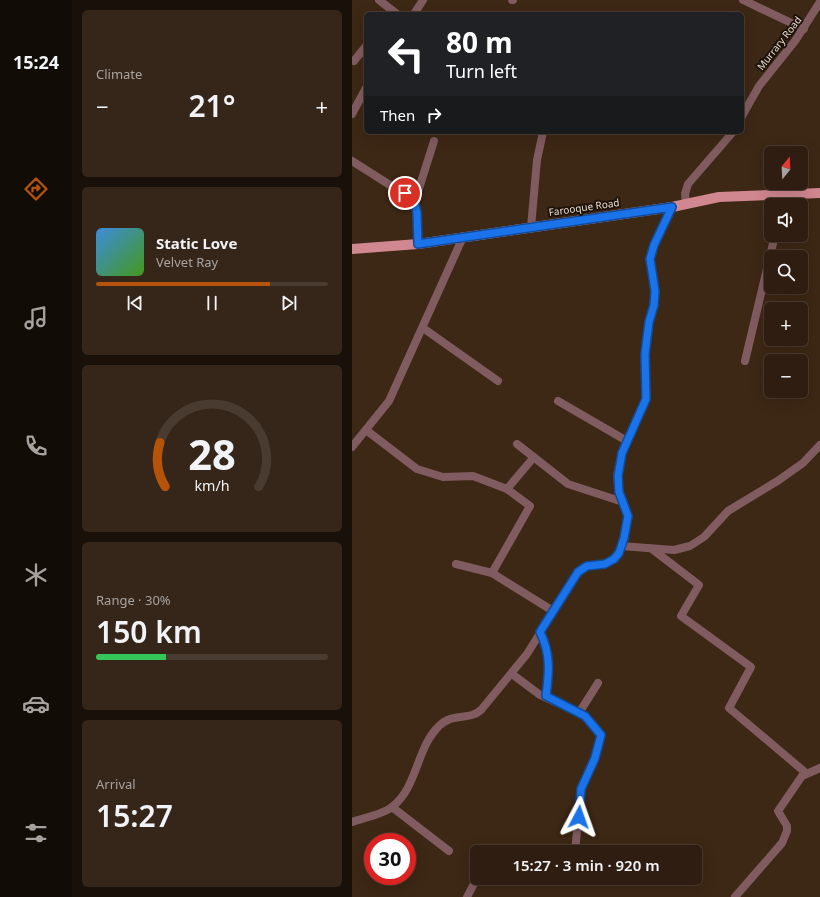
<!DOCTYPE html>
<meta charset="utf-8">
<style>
:root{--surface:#2e1d10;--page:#362619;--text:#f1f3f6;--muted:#a7a29f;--line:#493b30;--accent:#b45309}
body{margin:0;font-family:"Noto Sans",sans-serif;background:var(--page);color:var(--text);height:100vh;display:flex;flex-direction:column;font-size:15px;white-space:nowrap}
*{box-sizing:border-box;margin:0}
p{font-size:13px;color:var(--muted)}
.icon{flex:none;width:22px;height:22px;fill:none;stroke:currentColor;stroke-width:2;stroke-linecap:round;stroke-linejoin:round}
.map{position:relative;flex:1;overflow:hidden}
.drawer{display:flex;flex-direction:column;gap:10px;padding:10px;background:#191009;width:280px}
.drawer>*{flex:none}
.top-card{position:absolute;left:12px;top:12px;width:380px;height:122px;border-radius:6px;box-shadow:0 4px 16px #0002,0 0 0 1px var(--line);background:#202124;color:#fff;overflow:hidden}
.needle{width:26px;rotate:18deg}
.controls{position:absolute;left:412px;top:146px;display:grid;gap:8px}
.controls a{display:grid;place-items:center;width:44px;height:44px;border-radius:6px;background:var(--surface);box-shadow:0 4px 16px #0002,0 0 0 1px var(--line);font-size:20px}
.speed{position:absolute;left:12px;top:833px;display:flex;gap:8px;font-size:20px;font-weight:700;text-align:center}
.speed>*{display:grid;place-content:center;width:52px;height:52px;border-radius:50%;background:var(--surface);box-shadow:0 4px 16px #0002,0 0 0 1px var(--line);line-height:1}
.speed .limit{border:6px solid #d22;background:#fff;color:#111}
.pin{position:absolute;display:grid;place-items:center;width:34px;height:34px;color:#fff;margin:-17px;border:2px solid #fff;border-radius:50%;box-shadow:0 1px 4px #0007}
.me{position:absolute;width:44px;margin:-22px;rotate:4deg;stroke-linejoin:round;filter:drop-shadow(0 0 3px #0008)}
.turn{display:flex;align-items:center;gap:14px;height:84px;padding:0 16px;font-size:18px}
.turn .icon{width:52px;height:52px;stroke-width:2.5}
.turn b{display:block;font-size:28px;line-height:34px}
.then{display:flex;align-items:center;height:38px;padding:0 16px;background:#0003;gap:8px;font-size:15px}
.big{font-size:30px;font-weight:600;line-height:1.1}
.drawer .widget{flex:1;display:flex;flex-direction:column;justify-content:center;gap:6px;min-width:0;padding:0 14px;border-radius:6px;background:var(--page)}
.drawer .dial{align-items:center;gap:0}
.dial svg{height:104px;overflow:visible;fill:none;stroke:var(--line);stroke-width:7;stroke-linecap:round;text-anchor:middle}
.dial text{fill:var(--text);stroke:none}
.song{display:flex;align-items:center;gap:12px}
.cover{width:48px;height:48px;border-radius:6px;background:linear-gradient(135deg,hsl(210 70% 55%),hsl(100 70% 35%))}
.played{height:4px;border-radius:2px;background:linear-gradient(90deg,var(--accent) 75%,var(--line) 75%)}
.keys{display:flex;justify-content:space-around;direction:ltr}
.heat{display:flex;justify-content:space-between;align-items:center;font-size:22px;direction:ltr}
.charge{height:6px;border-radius:3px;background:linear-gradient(90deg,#34c759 30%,var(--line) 0)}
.trip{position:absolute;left:118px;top:845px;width:232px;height:40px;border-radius:6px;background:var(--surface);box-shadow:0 4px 16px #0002,0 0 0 1px var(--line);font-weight:600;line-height:40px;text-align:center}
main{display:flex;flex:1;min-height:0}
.menu{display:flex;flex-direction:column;width:72px;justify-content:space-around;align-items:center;background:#120c06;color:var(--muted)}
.menu .icon{width:28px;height:28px}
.menu .selected{color:var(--accent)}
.menu b{font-size:18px;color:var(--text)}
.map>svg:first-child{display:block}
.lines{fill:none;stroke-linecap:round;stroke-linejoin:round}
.minor{stroke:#805b5f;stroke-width:8}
.major{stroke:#d18790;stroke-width:10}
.route-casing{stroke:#114b97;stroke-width:10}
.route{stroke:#1a73e8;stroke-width:7}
.labels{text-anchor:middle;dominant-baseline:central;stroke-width:4;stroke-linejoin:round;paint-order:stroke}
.street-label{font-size:10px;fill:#ebdcd1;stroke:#1d130b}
</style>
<main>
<nav class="menu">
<b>15:24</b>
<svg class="icon selected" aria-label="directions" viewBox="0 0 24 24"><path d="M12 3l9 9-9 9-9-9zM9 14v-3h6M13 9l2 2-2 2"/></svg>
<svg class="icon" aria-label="music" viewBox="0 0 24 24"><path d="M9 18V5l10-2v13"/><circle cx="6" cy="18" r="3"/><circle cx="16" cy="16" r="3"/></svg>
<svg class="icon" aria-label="phone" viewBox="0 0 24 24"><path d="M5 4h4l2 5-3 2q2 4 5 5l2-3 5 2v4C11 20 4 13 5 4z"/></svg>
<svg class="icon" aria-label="climate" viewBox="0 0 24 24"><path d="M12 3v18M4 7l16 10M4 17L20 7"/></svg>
<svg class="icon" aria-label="car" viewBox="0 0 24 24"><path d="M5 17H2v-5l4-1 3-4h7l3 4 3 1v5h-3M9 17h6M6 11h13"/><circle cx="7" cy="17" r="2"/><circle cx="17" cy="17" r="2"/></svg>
<svg class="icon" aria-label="filters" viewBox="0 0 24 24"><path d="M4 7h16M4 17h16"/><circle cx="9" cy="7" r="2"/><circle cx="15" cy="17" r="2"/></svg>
</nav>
<section class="drawer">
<div class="widget"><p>Climate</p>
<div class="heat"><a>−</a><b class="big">21°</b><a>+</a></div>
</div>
<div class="widget">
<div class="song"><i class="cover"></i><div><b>Static Love</b><p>Velvet Ray</p></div></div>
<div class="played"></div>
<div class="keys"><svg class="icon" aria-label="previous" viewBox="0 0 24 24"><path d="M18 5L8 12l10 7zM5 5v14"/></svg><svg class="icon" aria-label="pause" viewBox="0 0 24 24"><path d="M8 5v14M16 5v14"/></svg><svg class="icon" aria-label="next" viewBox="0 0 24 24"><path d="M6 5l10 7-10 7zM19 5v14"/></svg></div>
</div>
<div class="widget dial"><svg viewBox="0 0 100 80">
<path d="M14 69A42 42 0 1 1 86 69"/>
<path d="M14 69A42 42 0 0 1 10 35" stroke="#b45309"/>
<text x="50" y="56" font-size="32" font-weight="700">28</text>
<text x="50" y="72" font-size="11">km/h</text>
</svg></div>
<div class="widget"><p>Range · 30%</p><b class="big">150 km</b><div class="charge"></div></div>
<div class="widget"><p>Arrival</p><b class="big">15:27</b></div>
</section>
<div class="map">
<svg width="468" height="897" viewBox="0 0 468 897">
<rect width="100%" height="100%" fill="#3d2715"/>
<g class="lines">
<g class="minor">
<path d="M27 0 45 14"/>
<path d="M160 0H161"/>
<path d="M391 0 452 29"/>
<path d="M62 14 71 0"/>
<path d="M2 61 14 46"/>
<path d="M0 114 14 88"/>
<path d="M390 116 407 86 443 41 468 2"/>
<path d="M0 161 63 201 65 213 66 244"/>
<path d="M63 201 82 141"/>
<path d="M334 204 333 194 336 184 381 132"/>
<path d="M430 205 433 195"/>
<path d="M179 227 185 160 191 132"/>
<path d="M71 328 146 381"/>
<path d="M393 361 423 235"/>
<path d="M206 401 275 441"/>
<path d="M14 430 65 469 91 477 121 476 155 489 182 457"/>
<path d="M165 444 216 484 271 502"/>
<path d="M0 447 37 401 111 237"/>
<path d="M269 546 322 550 338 546 352 537 376 511 427 480 451 463 468 445"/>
<path d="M300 549 347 585 329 616 399 667 377 708 454 773"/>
<path d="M104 564 140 573 201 611"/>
<path d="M140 573 178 506 155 489"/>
<path d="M188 632C199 654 197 673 194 696"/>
<path d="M160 674 188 695 233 716 249 735 243 758 229 789 223 852"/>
<path d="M227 713 246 683"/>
<path d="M40 807 97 851"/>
<path d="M0 822C11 818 32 814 40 807 66 787 64 748 87 726 101 712 117 721 129 710L175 654 226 572 235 566 253 564 261 559 267 553 272 538 276 516 267 492 265 475 270 453 294 399 293 354 297 322 302 305 303 291 298 259 302 245 320 207"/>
<path d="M115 897 125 878"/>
<path d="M383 897 430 843 435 831V826L426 811 450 776 468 768"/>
</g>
<path class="major" d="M0 249 66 244 320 207 367 197 468 193"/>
</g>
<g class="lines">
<defs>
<path id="route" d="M53 193 62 200 65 213 66 244 320 207 302 245 298 259 303 291 302 305 297 322 293 354 294 399 270 453 266 476 267 492 276 516 272 538 267 553 262 559 253 564 235 566 226 572 188 632C199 654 197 673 194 696L233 716 249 735 243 758 229 789 227 817"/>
</defs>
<use href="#route" class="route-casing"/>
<use href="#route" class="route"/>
</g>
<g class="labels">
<g class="street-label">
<text transform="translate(427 43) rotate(-52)">Murrary Road</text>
<text transform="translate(232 207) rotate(-8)">Farooque Road</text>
</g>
</g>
</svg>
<div class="controls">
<a><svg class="needle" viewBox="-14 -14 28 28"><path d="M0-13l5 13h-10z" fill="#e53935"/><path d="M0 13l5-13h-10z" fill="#a7a29f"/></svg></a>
<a><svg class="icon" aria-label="sound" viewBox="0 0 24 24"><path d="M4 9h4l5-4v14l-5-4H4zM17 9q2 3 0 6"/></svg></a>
<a><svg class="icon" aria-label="search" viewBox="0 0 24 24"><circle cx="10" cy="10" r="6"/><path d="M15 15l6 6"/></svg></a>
<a>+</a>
<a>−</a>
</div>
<div class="speed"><div class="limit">30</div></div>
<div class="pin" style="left:53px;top:193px;background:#d93025"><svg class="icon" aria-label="arrive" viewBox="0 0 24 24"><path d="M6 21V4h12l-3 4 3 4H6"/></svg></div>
<svg class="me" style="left:227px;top:817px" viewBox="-20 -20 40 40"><path d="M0-17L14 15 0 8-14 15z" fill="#1a73e8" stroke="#fff" stroke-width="4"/></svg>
<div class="trip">15:27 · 3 min · 920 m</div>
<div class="top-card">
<div class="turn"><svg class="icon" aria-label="left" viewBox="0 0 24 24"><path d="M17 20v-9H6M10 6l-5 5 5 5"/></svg><div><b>80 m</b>Turn left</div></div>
<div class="then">Then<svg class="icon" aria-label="right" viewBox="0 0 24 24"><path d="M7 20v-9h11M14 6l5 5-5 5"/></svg></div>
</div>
</div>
</main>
